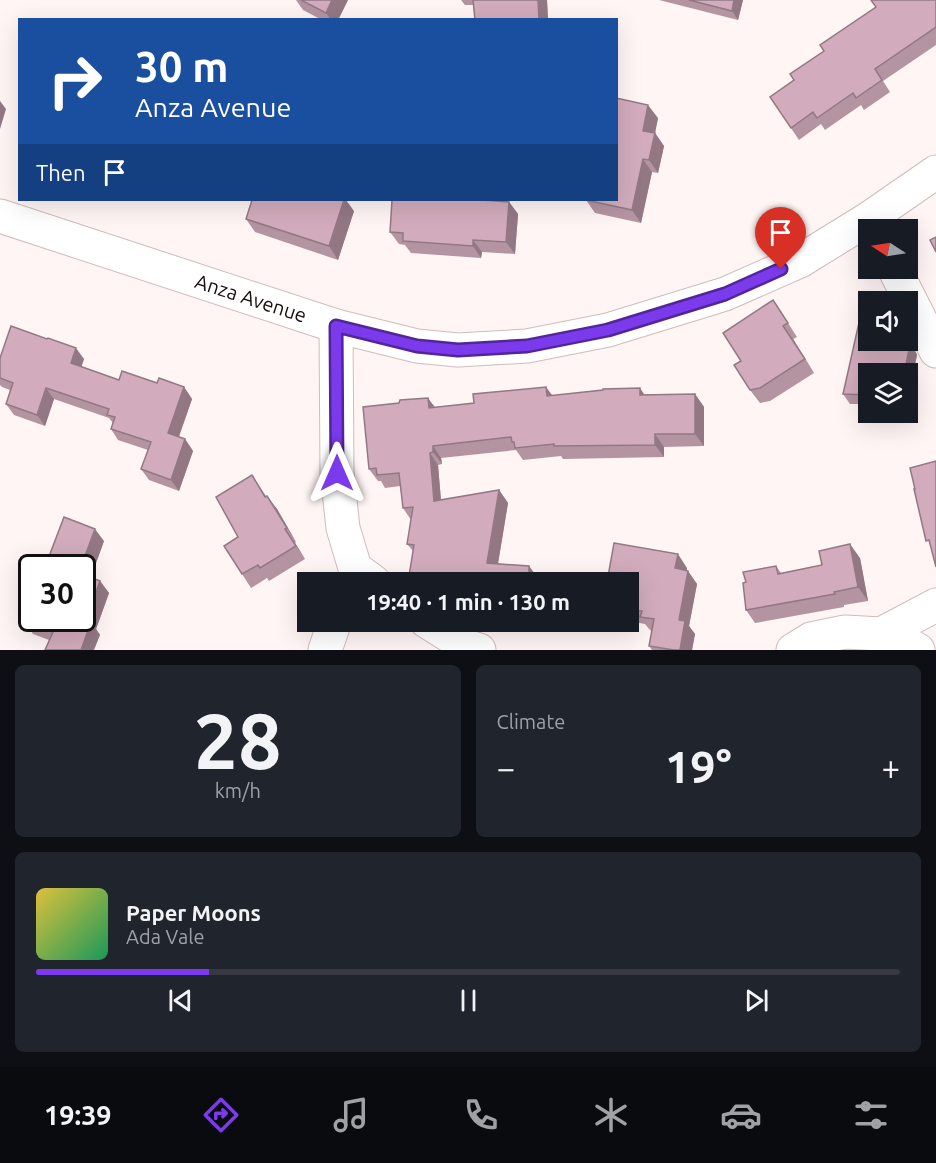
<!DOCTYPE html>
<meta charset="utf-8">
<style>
:root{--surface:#171b24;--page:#20242c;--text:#f1f3f6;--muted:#9ea1a6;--line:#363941;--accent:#7c3aed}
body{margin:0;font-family:Ubuntu,sans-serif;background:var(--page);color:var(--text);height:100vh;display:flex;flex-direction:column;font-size:22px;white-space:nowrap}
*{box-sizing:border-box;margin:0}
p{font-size:20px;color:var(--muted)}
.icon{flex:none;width:33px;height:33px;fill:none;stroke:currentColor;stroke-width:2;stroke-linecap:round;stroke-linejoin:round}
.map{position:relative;height:650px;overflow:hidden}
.drawer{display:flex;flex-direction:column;gap:15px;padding:15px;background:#0d0f14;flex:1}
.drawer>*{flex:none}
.banner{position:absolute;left:18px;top:18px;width:600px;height:183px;border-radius:0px;box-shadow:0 6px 24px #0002;background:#1a4fa0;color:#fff;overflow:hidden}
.needle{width:39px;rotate:282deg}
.buttons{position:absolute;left:858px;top:219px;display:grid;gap:12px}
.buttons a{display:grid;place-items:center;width:60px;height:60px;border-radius:0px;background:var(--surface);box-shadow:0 6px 24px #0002;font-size:30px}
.speed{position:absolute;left:18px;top:554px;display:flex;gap:12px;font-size:30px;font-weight:700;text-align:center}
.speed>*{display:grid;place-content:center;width:78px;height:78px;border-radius:50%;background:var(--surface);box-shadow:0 6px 24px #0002;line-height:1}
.speed .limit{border:3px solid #111;border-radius:9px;background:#fff;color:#111}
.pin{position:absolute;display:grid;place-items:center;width:51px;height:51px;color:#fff;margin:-62px -26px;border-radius:50% 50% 50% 0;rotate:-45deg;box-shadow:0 0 6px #0007}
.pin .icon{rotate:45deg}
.me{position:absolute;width:66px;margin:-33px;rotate:0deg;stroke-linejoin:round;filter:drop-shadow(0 0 4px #0008)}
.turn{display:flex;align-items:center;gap:21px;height:126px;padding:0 18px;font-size:27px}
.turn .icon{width:78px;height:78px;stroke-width:2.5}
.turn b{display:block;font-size:42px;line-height:51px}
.then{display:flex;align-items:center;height:57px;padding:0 18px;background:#0003;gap:12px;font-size:22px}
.big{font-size:45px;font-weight:600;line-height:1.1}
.drawer .widget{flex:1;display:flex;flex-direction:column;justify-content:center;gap:9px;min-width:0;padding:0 21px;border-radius:9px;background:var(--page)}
.drawer .dial{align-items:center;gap:0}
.dial b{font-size:78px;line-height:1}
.song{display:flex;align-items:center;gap:18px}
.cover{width:72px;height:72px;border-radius:9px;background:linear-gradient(135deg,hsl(50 70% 55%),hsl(150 70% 35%))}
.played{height:6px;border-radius:3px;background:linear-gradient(90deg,var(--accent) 20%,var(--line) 20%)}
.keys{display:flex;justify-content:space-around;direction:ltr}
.heat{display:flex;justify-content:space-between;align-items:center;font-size:33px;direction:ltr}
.drawer .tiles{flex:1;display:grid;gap:15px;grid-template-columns:1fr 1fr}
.widget:last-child{grid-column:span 2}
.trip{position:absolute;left:297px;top:572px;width:342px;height:60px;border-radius:0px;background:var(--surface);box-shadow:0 6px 24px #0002;font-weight:600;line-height:60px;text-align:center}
.dock{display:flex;height:96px;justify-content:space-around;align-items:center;background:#090b0e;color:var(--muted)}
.dock .icon{width:42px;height:42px}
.dock .current{color:var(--accent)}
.dock b{font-size:27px;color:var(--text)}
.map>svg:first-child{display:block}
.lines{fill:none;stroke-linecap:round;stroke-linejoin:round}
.minor-casing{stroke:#d1bcba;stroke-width:35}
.minor{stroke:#fff;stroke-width:33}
.wall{fill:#b594a2}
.shaded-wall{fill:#937884}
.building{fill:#d2acbc;stroke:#937884;stroke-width:1.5}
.route-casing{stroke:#51269a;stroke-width:15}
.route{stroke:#7c3aed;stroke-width:10}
.labels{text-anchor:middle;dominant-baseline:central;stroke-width:4.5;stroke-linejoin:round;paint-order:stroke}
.street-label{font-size:20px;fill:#181110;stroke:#fff}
</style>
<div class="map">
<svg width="936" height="650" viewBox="0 0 936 650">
<rect width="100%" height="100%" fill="#fef5f4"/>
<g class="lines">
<defs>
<g id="minor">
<path d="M0 216 336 326 417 346 458 350 527 346 608 330 725 294 800 261 868 219 936 172"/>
<path d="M894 268 936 351"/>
<path d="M336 326 337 473 343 528 355 568 374 582"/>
<path d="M426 621 466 646 479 650"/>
<path d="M881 634 936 605"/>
<path d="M325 650 335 621"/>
<path d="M793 650 811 639 845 632 881 634 900 640 918 650"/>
</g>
</defs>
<use href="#minor" class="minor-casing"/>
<use href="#minor" class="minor"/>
</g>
<g class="wall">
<path d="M296 0H348L338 20H322L303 10Z"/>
<path d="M461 0H547L548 20H475L473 5H465Z"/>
<path d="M659 0H743L738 20Z"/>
<path d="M936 0V45L883 81 890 92 864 110 861 105 825 130 821 124 799 140 770 97 794 80Z"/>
<path d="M658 118 655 133 664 146 658 173 652 172 641 223 595 213 586 200Z"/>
<path d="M509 202 518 214 515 254 482 252 481 258 411 253 405 245 399 244 390 232Z"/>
<path d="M354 211 338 260 255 232 246 219Z"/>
<path d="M773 300 797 337 793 339 814 373 770 401 760 403 750 390 741 361Z"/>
<path d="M860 318 868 319V340H908V336L917 355 913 374 916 380 910 406H908V374H868V404H850L843 394Z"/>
<path d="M47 339 84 359 81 367 119 380 157 383 184 387 192 399 179 437 185 439 193 451 179 491 149 480 141 469 148 450 118 440 111 429 113 423 109 418 54 399 45 426 14 415 6 404 10 390 2 387 0 385V358Z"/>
<path d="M695 394 704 407V446L664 447V457L563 459 561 456 523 460 516 450 441 458 442 464 438 465 441 500 499 490 508 503 498 564 536 576 554 577 557 582H408L413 551 407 544 411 520 403 508 400 486 385 488 381 481H378L369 469 399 403 435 407 552 396Z"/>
<path d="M252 475 266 496 277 509 296 542 295 543 305 559 269 581 267 578 251 588 242 574 238 537Z"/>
<path d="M104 541 91 577 100 581 109 593 96 629 100 635 49 640 33 634 25 622 82 567Z"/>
<path d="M860 558 868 601 844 605V607L755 623 746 610V582L776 566 781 573Z"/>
<path d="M687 568V570L697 584 689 626 695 634 692 650H652L649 646 652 631 650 630 645 624 628 621V582Z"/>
<path d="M479 621H538V626Z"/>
</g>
<g class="shaded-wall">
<path d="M332 0H348L338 20H331L326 13Z"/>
<path d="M538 0H547L548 20H539Z"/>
<path d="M734 0H743L738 20 732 11Z"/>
<path d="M0 101 6 109 0 129Z"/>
<path d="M648 105 658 118 655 133 664 146 658 173 649 160 643 131Z"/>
<path d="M643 159 652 172 641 223 632 210Z"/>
<path d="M344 200H346L354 211 338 260 329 246Z"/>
<path d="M509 202 518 214 515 254 506 242Z"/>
<path d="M473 240 482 252 481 258 473 246Z"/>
<path d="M783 326 793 339 814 373 805 359Z"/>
<path d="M908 336 917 355 913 374 916 380 910 406 908 402V380L905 369Z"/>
<path d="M76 348 84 359 79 374 71 363Z"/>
<path d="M184 387 192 399 176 444 168 433Z"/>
<path d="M546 387 555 399 547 396Z"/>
<path d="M46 388 54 399 45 426 37 415Z"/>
<path d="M640 388 648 400 640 395Z"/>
<path d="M695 394 704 407V446L695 434Z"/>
<path d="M428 398 437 410 429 408Z"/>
<path d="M655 434 664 447V457L655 445Z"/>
<path d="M185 439 193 451 179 491 171 480Z"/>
<path d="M433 446 441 458 442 464 433 452Z"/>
<path d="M430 453 438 465 442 513 434 501Z"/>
<path d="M499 490 508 503 496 575 487 563Z"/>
<path d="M267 496 277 509 296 542 287 528Z"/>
<path d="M95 529 104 541 88 585 82 578V567H81Z"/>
<path d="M285 529 295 543 305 559 296 546Z"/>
<path d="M850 544 860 558 868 601 858 587Z"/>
<path d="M678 554 687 568 685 582 675 568Z"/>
<path d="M529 566 538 578 529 576Z"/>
<path d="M688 571 697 584 689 626 695 634 692 650H680L679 620Z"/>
<path d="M100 581 109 593 96 629 100 635 94 650H81L86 620Z"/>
</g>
<g class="building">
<path d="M301 0H332L326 13Z"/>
<path d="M473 0H538L539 20H475Z"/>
<path d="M689 0H734L732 11Z"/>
<path d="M871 0H936V27L875 69 882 80 856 98 853 93 817 118 813 112 791 128 770 97 794 80 790 74 824 51 820 45 876 7Z"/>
<path d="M616 98 648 105 643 131 655 133 649 160 643 159 632 210 586 200H616Z"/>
<path d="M252 200H344L329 246 246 219Z"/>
<path d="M392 200H482L509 202 506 242 473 240V246L403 241V233L390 232Z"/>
<path d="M936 237V252L930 240Z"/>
<path d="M773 300 788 323 783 326 805 359 760 388 750 390 734 365 741 361 723 333Z"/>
<path d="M860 318 868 319V340H908L910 345 905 369 910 370 908 380V374H868V395L843 394Z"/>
<path d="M11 326 47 339 48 338 76 348 71 363 119 380 122 371 157 383 159 378 184 387 168 433 185 439 171 480 141 469 151 442 111 429 115 417 107 415 109 409 46 388 37 415 6 404 13 383 0 378V358Z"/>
<path d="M546 387 547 396 603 390V389L640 388V395L695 394V434H655V445L554 446V444L515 448 514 442H512L511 437 433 446V452L430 453 434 501 499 490 487 563 529 566V576L554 577 553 582H408L414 545 407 544 413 507 403 508 399 473 377 475 376 468 369 469 363 407 399 403 400 400 428 398 429 408 474 403 473 394Z"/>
<path d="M936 461V567L929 540 926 541 914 489H915L910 468Z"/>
<path d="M252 475 265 497 267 496 287 528 285 529 296 546 260 568 258 565 242 574 224 546 238 537 216 497Z"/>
<path d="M64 517 95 529 81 567H45Z"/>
<path d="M614 543 678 554 675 568 688 571 679 620 685 621 680 650H674L649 646 654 619 640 617 642 611 628 609V582H607Z"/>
<path d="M850 544 858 587 834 592 835 594 746 610 743 583 746 582 743 572 776 566 778 574 822 565 819 551Z"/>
<path d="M82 574 100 581 86 620 91 622 81 650H45L53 632 25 622 32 604V618H82Z"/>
</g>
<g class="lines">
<defs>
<path id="route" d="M337 473 336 326 417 346 458 350 527 346 608 330 725 294 781 269"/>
</defs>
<use href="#route" class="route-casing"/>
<use href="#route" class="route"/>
</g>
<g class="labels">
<g class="street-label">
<text transform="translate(251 298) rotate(18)">Anza Avenue</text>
</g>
</g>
</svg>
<div class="buttons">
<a><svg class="needle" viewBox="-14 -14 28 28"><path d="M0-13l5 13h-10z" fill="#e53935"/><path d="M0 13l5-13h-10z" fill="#9ea1a6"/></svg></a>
<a><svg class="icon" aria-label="sound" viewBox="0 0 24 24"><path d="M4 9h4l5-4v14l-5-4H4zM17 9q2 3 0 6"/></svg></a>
<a><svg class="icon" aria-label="layers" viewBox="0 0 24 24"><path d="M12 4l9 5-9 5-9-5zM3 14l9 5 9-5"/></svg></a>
</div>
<div class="speed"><div class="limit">30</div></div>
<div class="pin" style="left:781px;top:269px;background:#d93025"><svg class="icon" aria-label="arrive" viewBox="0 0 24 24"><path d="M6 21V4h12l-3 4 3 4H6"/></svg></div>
<svg class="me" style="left:337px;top:473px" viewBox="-20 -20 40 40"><path d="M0-17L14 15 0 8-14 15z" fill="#7c3aed" stroke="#fff" stroke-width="4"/></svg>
<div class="trip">19:40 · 1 min · 130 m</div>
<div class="banner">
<div class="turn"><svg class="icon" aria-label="right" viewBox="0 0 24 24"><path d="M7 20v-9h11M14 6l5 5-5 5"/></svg><div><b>30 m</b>Anza Avenue</div></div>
<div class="then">Then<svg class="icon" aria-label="arrive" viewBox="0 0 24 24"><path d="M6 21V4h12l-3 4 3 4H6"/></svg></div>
</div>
</div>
<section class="drawer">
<div class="tiles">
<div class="widget dial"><b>28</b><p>km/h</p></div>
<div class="widget"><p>Climate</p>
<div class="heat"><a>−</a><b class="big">19°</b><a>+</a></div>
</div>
<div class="widget">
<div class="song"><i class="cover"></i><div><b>Paper Moons</b><p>Ada Vale</p></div></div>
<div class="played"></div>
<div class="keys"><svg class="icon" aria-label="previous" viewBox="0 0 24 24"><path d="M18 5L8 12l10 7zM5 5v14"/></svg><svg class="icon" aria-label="pause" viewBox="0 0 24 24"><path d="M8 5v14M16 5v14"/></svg><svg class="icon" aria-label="next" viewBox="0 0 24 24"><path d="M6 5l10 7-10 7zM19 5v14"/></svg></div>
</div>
</div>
</section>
<nav class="dock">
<b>19:39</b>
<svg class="icon current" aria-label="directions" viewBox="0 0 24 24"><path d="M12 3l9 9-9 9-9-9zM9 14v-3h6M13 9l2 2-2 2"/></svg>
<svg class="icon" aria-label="music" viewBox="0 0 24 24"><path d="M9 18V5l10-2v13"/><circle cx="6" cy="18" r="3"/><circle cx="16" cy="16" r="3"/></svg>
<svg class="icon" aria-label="phone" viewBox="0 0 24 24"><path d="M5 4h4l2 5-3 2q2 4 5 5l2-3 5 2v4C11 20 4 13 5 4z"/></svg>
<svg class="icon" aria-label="climate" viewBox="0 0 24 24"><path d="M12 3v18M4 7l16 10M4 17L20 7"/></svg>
<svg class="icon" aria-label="car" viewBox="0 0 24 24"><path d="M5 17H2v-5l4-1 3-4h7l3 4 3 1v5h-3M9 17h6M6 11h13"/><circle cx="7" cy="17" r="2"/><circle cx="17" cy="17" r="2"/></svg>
<svg class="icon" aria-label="filters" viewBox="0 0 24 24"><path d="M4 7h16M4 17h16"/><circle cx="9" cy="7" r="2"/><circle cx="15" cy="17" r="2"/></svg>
</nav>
